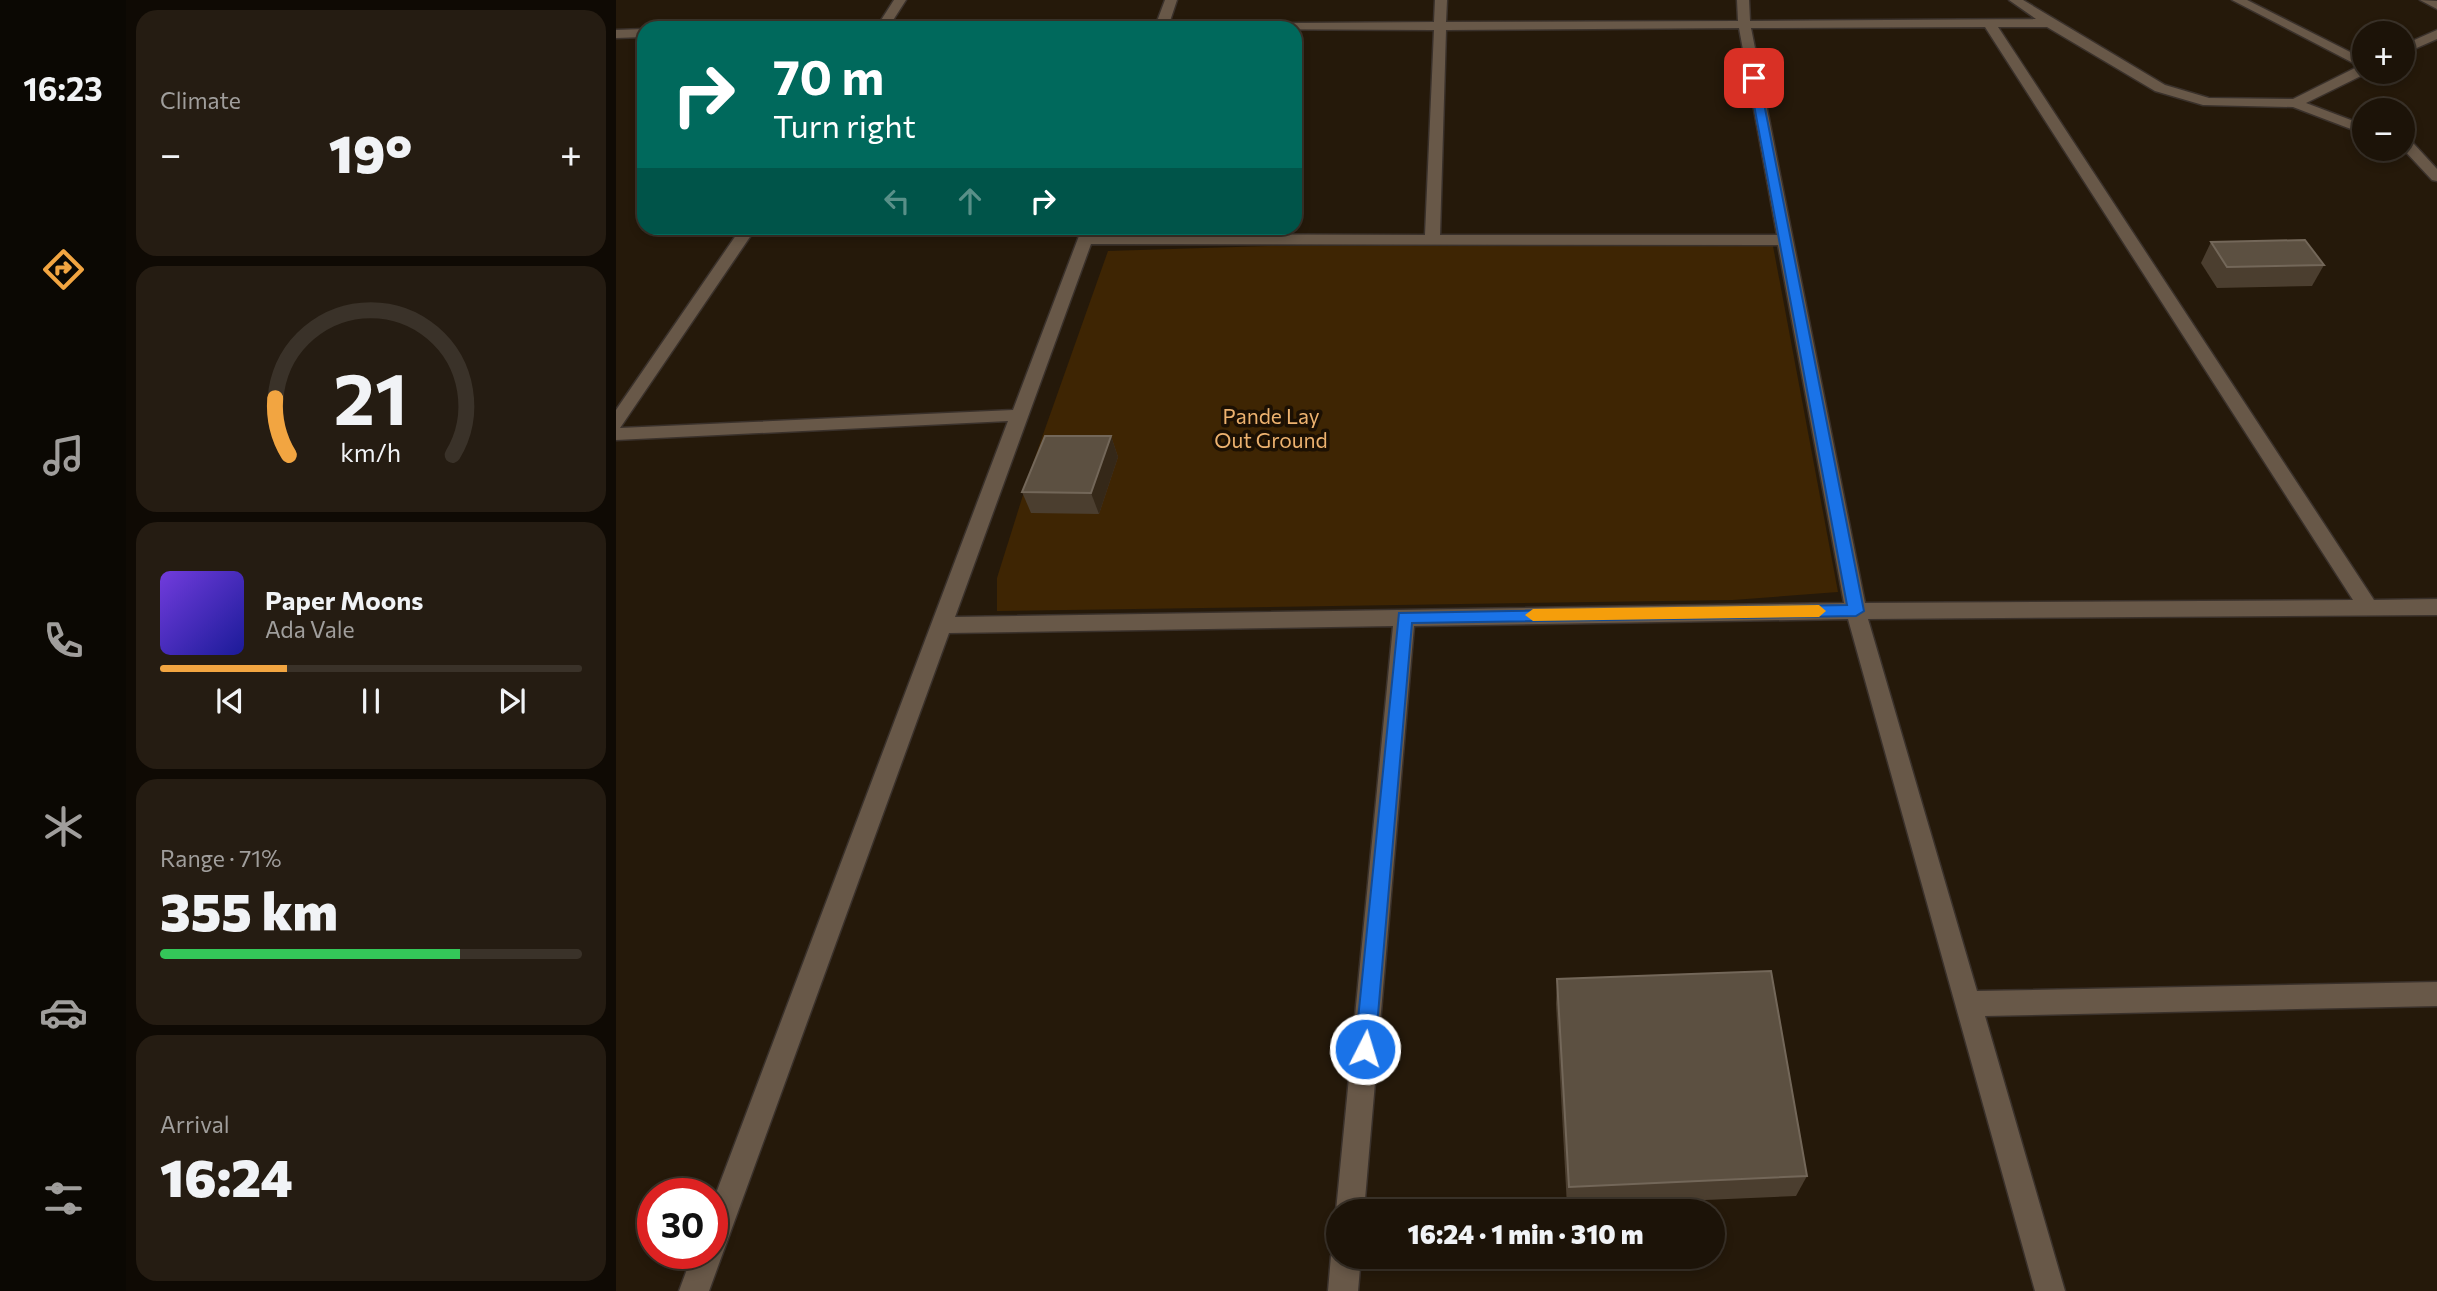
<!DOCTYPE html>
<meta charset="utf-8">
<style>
:root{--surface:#1c1308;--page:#251c12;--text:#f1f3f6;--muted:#a09e9c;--line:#3a3229;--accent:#f2a541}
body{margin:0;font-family:Commissioner,sans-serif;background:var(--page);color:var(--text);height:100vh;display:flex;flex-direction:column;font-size:26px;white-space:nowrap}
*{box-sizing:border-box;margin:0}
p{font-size:23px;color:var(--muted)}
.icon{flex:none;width:38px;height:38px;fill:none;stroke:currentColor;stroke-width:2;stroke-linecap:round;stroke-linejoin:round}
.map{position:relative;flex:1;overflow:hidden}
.details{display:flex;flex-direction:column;gap:10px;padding:10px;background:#0f0a04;width:490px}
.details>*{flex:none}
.hud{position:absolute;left:21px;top:21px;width:665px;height:214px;border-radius:21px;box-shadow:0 4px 10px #0003,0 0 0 2px var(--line);background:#00695c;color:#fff;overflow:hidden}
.tools{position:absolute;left:1736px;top:21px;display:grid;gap:14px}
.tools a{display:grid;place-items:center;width:63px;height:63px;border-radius:50%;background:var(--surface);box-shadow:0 4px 10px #0003,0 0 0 2px var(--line);font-size:35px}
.speed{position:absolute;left:21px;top:1178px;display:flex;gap:14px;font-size:35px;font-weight:700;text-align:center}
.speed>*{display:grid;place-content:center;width:91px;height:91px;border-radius:50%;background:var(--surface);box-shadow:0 4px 10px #0003,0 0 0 2px var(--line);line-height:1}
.speed .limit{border:10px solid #d22;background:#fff;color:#111}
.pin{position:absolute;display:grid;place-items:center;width:60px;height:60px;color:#fff;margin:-30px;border-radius:14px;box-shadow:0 4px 10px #0006}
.me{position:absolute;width:77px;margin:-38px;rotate:5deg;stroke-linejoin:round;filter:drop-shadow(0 0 5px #0008)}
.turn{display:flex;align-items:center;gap:24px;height:147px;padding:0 21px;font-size:32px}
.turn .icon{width:91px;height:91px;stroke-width:2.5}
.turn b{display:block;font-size:49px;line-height:60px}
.lanes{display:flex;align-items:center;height:66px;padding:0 21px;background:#0003;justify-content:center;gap:35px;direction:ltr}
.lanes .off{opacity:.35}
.big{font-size:52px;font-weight:800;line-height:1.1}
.details .tile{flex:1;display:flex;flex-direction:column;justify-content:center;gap:10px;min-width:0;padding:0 24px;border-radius:21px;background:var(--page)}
.details .dial{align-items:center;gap:0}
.dial svg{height:182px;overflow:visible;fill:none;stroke:var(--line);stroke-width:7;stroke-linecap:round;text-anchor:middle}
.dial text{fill:var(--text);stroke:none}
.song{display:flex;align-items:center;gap:21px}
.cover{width:84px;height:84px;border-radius:10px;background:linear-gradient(135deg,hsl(260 70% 55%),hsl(240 70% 35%))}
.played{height:7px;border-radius:4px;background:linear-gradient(90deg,var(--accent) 30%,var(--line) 30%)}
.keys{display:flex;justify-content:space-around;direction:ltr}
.heat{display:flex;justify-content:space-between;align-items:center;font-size:38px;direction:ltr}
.charge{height:10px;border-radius:5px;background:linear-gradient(90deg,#34c759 71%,var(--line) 0)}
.trip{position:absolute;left:710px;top:1199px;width:399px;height:70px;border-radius:35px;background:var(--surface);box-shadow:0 4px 10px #0003,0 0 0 2px var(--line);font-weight:800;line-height:70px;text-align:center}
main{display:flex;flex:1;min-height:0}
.tab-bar{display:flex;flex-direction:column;width:126px;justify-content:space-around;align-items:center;background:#0b0803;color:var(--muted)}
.tab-bar .icon{width:49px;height:49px}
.tab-bar .active{color:var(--accent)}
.tab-bar b{font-size:32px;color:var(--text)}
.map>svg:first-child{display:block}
.green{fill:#3e2503}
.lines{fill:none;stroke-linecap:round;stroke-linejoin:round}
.minor-casing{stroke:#3a312b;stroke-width:3}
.minor{fill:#685848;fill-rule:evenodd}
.wall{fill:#4b3e2f}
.shaded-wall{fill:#352818}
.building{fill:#5c5041;stroke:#736759;stroke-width:2}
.route{fill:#1a73e8;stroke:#114b97;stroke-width:2}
.slow{fill:#f59e0b}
.labels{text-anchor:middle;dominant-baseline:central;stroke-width:7;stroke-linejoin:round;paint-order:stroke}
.park-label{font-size:21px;fill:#edb26f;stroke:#1c1003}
</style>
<main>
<nav class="tab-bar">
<b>16:23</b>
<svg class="icon active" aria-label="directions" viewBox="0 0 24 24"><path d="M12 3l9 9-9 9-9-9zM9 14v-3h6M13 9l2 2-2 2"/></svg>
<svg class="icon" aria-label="music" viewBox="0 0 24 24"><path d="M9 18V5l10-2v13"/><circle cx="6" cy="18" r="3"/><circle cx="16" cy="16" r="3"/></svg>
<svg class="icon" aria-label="phone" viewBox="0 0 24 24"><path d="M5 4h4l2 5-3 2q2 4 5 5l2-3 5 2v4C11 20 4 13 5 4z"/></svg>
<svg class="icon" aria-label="climate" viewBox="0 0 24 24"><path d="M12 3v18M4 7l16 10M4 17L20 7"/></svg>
<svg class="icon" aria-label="car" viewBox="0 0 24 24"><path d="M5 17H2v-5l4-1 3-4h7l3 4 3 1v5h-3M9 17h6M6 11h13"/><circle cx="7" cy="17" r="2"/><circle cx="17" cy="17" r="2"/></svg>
<svg class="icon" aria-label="filters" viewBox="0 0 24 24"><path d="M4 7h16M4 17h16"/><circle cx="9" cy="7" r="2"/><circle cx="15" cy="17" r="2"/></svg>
</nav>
<section class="details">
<div class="tile"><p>Climate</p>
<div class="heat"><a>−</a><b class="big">19°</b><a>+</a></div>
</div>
<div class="tile dial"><svg viewBox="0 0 100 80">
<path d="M14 69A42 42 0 1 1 86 69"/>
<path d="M14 69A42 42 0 0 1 8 44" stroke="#f2a541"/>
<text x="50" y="56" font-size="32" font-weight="700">21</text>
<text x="50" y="72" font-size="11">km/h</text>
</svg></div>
<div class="tile">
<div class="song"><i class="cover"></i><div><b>Paper Moons</b><p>Ada Vale</p></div></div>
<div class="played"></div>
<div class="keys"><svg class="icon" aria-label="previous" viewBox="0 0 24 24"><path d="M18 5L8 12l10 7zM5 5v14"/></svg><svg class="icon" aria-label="pause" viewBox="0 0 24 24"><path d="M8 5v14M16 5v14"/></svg><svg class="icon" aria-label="next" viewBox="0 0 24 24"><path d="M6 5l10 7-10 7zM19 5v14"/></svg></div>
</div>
<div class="tile"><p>Range · 71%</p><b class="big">355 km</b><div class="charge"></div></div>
<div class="tile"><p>Arrival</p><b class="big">16:24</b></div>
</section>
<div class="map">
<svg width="1821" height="1291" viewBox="0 0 1821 1291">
<rect width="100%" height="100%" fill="#25190a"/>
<path class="green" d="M651 246H1157L1222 592 1117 600 381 611V578L418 460 492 251Z"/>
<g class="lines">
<defs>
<g id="minor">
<path d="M278 0H290L272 28H260Z"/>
<path d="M549 0H561L553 24 818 22 819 0H831L830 22 1122 21 1121 0H1133L1134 21 1420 19 1393 0H1407L1549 85 1593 98 1677 99 1743 66 1616 0H1631L1748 59V72H1753L1690 103 1748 125V134L1677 107 1587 105 1539 91 1431 27H1382L1758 600 1821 599V615L1252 619 1361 991 1821 982V1006L1369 1016 1449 1291H1419L1232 619 798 626 748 1211H723V1219L720 1211 777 626 333 633 93 1291H63L77 1253H96V1204L392 421 0 440V410L125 228H140L4 428 397 410 466 228H480L478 234 809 235 818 30 422 28 428 24H540ZM1369 27 1737 600 1249 603 1135 28ZM1123 28 1161 235H824L830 30ZM475 244 1162 245 1228 603 339 617Z"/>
<path d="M1804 0 1821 1V9Z"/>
<path d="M28 29V37L0 38V30Z"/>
<path d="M1821 30V39L1787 54V45Z"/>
<path d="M1792 142 1797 143 1821 169V181L1816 180 1787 149V143Z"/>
<path d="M723 1244V1256H745L742 1291H712L715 1256Z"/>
</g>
</defs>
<use href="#minor" class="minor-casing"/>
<use href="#minor" class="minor"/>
</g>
<g class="wall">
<path d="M1595 242 1708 265 1696 286 1601 288 1585 263Z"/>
<path d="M495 436 502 457 483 514 415 513 406 492Z"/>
<path d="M941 979 1191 1176 1180 1196 951 1206 940 1004Z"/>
</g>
<path class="shaded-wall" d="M495 436 502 457 483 514 475 493Z"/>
<g class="building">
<path d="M1689 240 1708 265 1611 267 1595 242Z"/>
<path d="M429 436H495L475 493 406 492Z"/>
<path d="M1155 971 1191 1176 953 1187 941 979Z"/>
</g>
<path class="route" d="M1138 75 1143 78 1248 611 1240 616 796 623 759 1049 756 1056 749 1059 742 1056 739 1049 783 613 1231 605 1133 78Z"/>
<path class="slow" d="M1203 605 1210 611 1203 617 917 621 909 615 917 609Z"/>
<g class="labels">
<g class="park-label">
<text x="655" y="415">Pande Lay<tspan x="655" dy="24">Out Ground</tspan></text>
</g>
</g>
</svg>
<div class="tools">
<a>+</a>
<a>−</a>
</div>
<div class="speed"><div class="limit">30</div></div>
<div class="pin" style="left:1138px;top:78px;background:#d93025"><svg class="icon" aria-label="arrive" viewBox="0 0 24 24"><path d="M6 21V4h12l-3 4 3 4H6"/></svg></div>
<svg class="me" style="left:749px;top:1049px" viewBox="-20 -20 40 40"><circle r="17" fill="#1a73e8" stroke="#fff" stroke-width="3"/><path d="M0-11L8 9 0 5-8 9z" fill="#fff"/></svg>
<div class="trip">16:24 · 1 min · 310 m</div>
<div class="hud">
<div class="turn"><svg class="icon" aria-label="right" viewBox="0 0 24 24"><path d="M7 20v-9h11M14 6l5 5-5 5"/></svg><div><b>70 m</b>Turn right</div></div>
<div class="lanes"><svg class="icon off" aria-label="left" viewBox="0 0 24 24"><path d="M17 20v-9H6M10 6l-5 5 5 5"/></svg><svg class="icon off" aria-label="ahead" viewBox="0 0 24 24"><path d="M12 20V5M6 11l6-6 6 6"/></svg><svg class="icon" aria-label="right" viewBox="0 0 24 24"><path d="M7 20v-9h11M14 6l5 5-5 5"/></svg></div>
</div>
</div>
</main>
